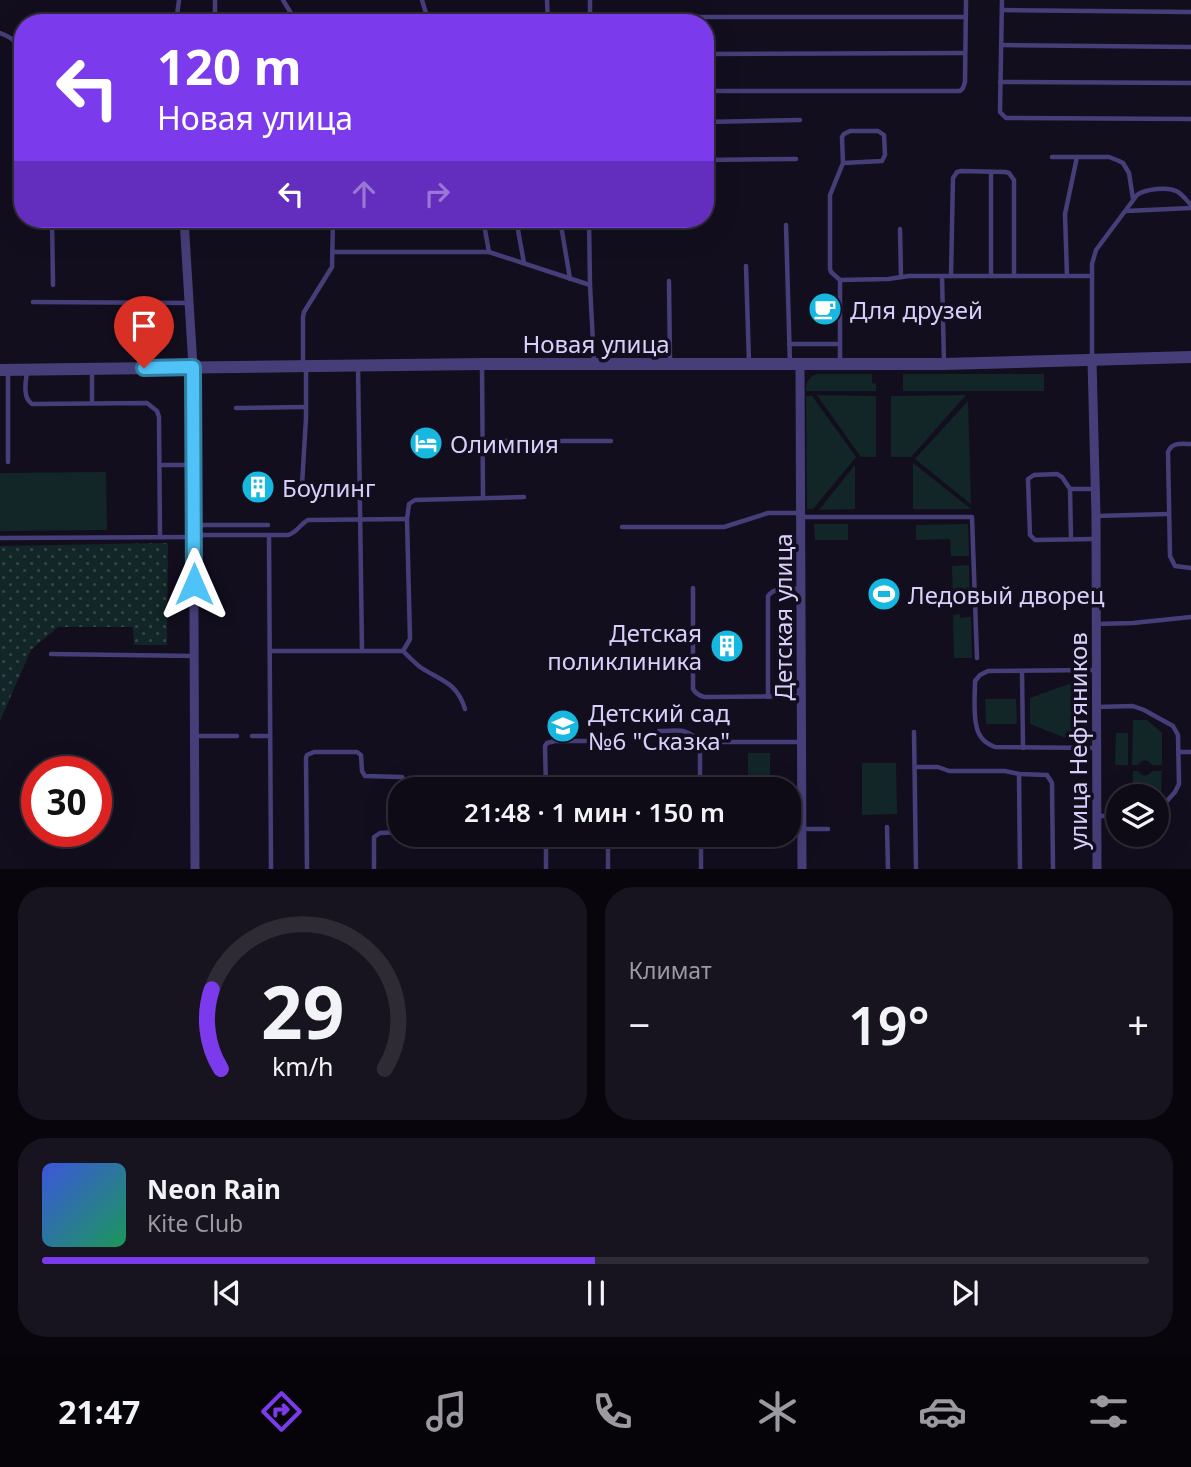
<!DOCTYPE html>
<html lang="ru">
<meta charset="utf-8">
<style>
:root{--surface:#0e0a16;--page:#17131f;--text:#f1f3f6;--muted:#9b9aa1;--line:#2e2b35;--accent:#7c3aed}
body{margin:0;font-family:"Noto Sans",sans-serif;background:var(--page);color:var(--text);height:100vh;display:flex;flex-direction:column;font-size:26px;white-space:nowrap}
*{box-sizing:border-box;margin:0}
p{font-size:23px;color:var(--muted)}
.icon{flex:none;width:38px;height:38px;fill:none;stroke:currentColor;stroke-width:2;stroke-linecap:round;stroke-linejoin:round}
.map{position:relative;height:869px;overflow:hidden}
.drawer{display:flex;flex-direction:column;gap:18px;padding:18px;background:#08060c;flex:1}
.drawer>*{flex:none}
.banner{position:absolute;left:14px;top:14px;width:700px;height:214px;border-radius:28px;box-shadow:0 7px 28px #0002,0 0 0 2px var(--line);background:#7c3aed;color:#fff;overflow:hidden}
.tools{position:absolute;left:1106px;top:784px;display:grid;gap:14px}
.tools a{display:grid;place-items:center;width:63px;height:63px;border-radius:50%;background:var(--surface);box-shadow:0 7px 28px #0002,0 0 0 2px var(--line);font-size:35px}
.speed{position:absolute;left:21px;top:756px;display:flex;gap:14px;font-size:35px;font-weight:700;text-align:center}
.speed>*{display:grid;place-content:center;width:91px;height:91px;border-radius:50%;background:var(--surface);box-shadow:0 7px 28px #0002,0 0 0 2px var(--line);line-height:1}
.speed .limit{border:10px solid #d22;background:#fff;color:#111}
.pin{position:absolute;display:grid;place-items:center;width:60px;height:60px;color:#fff;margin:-72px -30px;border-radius:50% 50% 50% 0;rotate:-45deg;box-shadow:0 0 7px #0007}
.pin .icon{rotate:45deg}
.me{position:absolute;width:77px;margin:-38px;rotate:0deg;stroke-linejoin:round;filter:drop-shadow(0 0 5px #0008)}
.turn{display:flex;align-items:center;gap:24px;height:147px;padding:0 28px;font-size:32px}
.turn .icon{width:91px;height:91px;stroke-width:2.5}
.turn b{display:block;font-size:49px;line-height:60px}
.lanes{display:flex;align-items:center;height:66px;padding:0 28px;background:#0003;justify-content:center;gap:35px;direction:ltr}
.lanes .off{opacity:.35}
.big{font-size:52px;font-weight:600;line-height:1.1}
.drawer .widget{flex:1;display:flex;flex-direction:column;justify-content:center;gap:10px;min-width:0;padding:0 24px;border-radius:28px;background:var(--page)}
.drawer .dial{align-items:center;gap:0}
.dial svg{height:182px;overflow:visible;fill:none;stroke:var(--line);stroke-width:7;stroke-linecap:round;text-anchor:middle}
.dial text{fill:var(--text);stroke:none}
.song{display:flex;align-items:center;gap:21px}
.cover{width:84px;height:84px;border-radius:10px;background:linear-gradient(135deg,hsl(230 70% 55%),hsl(150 70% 35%))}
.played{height:7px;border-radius:4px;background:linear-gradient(90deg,var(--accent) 50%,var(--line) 50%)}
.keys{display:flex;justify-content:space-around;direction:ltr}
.heat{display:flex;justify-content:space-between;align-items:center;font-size:38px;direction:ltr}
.drawer .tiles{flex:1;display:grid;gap:18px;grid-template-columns:1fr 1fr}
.widget:last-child{grid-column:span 2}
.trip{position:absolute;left:388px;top:777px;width:413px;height:70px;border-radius:28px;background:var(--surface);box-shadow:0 7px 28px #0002,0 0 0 2px var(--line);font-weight:600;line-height:70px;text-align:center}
.tabs{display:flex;height:112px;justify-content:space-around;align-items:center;background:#060409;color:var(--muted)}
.tabs .icon{width:49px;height:49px}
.tabs .active{color:var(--accent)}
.tabs b{font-size:32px;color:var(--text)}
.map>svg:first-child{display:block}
.grass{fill:#122627}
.park{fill:url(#park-dots)}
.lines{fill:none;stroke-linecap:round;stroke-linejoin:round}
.service{stroke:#463e78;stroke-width:4.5}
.minor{stroke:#463e78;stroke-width:9}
.tertiary{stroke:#463e78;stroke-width:12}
.route-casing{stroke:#337fa1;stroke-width:18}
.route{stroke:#4fc3f7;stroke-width:12}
.labels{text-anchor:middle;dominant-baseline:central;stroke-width:7;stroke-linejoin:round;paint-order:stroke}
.poi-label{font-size:24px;fill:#d9cffa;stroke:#120e1e;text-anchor:start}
.street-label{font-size:24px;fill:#d9cffa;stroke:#120e1e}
</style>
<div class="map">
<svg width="1191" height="869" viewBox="0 0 1191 869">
<defs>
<pattern id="park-dots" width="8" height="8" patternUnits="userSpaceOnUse" patternTransform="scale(1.75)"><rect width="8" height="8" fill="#122627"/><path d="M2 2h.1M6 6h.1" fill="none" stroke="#344447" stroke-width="1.8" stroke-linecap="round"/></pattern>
</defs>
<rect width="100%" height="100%" fill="#120e1e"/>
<g class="grass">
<path d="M818 374H872V383L876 384V391H806C806 382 808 376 818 374Z"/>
<rect x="903" y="374" width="141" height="17"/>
<path d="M817 395 876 396V457H861Z"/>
<path d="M966 395 911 457H891V396Z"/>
<path d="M806 396H812L856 457 813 509H807Z"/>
<path d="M968 401 971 503V504L915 459Z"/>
<path d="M913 463 971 509H913Z"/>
<path d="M855 465V509L819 510Z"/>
<path d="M106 472 107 530 0 531V473Z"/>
<path d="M814 524H848V540H815Z"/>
<path d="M968 524 969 556H951L950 539 916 540V525Z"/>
<path d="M969 565 970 602H960L959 605 953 606 952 566Z"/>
<path d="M960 614V618L971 617 972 658H954L953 615Z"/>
<path d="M1069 684H1073V739H1068L1030 724V698Z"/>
<path d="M985 699H1016L1017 724H986Z"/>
<path d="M1133 720H1147L1162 733V765H1152C1148 759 1142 759 1138 765H1132Z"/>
<path d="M1116 733H1128V765H1115Z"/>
<rect x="748" y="753" width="22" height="36"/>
<path d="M862 763H896L897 814 862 815Z"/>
<path d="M1133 771H1138C1142 777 1148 777 1152 771H1162L1161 795 1157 801V796H1132Z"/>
</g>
<path class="park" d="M168 543 167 645H134L133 627H58L31 650 0 721V546Z"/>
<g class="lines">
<g class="service">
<path d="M283 0 297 23"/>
<path d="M422 0 429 23"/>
<path d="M547 0 548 23"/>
<path d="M1002 0 1000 109V112L1006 118 1191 119"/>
<path d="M1002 10 1191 12"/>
<path d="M590 17H966"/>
<path d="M176 23 179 0"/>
<path d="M215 23V0"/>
<path d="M590 23V0"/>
<path d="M0 33C14 38 19 43 23 58"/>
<path d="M1001 45 1191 47"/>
<path d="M705 54 965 53"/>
<path d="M1000 82 1191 83"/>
<path d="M705 91H960L963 88 965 82 966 0"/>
<path d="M705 122 800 120"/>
<path d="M1052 157H1109L1119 161 1123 163 1129 173 1133 199"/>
<path d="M705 160 796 159"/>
<path d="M991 172V276"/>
<path d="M1126 211 1191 208"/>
<path d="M52 219 53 285"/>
<path d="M483 219 489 252"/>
<path d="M516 219 524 263"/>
<path d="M560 219 570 279"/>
<path d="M589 219 590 285"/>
<path d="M786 225 790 364"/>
<path d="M900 229 901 277"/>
<path d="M333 252H489L590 285 594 362"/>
<path d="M746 266 749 363"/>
<path d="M942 276 944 362"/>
<path d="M951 276 953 178 957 172 961 171 1005 172 1009 173 1014 180V276"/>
<path d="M1067 276 1065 214 1077 157"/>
<path d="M840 280 888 279 909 276H1092"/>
<path d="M669 281 670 361"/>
<path d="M33 302 190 303"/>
<path d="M789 344H840"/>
<path d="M1092 357V264L1096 250 1137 195C1145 189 1169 186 1178 192 1183 195 1187 201 1191 205"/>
<path d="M303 363V317L304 312 332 267 333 219"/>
<path d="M840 364V280L831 272 830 269V195L843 163 842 137 844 134 850 131H878L884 135 885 155 882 161 843 163"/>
<path d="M482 365 483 498"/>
<path d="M358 366 362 651"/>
<path d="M306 369V418L302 485 307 491H343"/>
<path d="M27 370C26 382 22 397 32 404L147 403 157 411 159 417 160 537"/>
<path d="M92 403V369"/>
<path d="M236 408 306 407"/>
<path d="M483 441H611"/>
<path d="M1191 444C1181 444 1172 442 1168 452L1170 556 1175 566 1191 568"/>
<path d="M8 462V372"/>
<path d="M160 465H193"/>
<path d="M1070 489 1071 539"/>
<path d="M1094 489H1070L1062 477 1057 474 1034 475 1028 479 1030 535 1035 540 1095 539"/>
<path d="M1096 516 1168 514"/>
<path d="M801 517H972L977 658"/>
<path d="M195 525H268"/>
<path d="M622 527H724L768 513H800"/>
<path d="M194 535H288C297 533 300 524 308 520L407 519"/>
<path d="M269 535 271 869"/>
<path d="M0 538 194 537"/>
<path d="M693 588V689C696 694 699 696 705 697L801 696"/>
<path d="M1097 624 1133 623 1191 617"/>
<path d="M270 651H403C408 656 414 662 420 667 441 681 457 682 465 709"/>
<path d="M403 651 410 639 407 519 409 504 415 500 524 497"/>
<path d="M51 654 194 656"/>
<path d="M1095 670 988 671 980 675 975 681C975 695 972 726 981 737 984 742 990 745 995 747L1096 748"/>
<path d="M1022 671 1023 748"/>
<path d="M768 697V596C775 586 789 589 800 589"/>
<path d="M1096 707 1133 706 1144 710 1173 726 1178 735 1179 784 1175 792 1157 812"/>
<path d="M659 731C678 731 686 727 700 742V789"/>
<path d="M914 732 916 869"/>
<path d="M196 736H237"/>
<path d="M252 736H270"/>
<path d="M700 742H801"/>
<path d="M1179 752H1191"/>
<path d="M915 767H938L949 771H1005L1019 774 1047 775 1052 783 1053 869"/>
<path d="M1019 774 1020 869"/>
<path d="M546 789 545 746 547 743 555 741H602"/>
<path d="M1098 816H1118"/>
<path d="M887 827 888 869"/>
<path d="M801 829H828"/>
<path d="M546 835V869"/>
<path d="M701 835V869"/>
<path d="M307 869 306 758 307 755 314 752H357L361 755 362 771 365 776 402 777 406 783V789"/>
<path d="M374 869V837L380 833 401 832"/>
<path d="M608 869V835"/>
</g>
<g class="minor">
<path d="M184 219 193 367 195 869"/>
<path d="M1092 361 1096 516 1097 869"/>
<path d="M800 365 802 869"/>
</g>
<path class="tertiary" d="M0 370 482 364H944L1191 357"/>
</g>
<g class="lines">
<defs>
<path id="route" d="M144 368 193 367 194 584"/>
</defs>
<use href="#route" class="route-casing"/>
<use href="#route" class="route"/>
</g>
<defs>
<symbol id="cafe-disc" viewBox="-11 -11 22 22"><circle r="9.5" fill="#16b8e0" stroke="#120e1e"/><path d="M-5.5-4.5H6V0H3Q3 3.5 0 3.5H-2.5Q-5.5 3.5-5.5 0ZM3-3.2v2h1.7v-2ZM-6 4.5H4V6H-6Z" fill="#fff"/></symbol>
<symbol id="hotel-disc" viewBox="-11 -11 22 22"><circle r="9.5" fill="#16b8e0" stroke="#120e1e"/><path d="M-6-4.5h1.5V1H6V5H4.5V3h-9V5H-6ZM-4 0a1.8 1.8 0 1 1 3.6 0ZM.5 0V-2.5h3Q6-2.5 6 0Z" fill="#fff"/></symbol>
<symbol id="building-disc" viewBox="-11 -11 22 22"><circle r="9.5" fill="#16b8e0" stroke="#120e1e"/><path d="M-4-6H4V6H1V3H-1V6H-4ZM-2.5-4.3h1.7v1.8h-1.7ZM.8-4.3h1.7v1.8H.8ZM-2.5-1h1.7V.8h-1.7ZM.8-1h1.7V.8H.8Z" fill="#fff"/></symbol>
<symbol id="stadium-disc" viewBox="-11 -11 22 22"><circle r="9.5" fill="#16b8e0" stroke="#120e1e"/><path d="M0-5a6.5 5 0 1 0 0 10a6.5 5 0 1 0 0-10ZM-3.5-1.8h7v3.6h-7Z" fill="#fff"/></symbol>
<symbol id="school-disc" viewBox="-11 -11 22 22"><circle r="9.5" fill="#16b8e0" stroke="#120e1e"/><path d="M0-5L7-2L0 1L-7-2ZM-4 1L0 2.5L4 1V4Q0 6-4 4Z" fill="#fff"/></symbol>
</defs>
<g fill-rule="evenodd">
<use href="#cafe-disc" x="806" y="290" width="38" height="38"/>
<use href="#hotel-disc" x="407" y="424" width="38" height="38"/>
<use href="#building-disc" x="239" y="468" width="38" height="38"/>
<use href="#stadium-disc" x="865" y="575" width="38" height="38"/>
<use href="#building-disc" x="708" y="627" width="38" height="38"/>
<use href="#school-disc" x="544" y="707" width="38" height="38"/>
</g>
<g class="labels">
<g class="poi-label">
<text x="850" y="309">Для друзей</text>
<text x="450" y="443">Олимпия</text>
<text x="282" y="487">Боулинг</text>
<text x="908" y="594">Ледовый дворец</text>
<text x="702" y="632" text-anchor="end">Детская<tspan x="702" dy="28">поликлиника</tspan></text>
<text x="588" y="712">Детский сад<tspan x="588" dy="28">№6 "Сказка"</tspan></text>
</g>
<g class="street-label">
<text x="596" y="343">Новая улица</text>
<text transform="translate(782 617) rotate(-90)">Детская улица</text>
<text transform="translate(1077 741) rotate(-90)">улица Нефтяников</text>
</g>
</g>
</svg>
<div class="tools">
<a><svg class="icon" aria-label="layers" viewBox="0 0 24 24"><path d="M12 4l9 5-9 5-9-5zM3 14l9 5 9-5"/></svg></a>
</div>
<div class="speed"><div class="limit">30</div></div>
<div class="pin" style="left:144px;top:368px;background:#d93025"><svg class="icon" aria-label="arrive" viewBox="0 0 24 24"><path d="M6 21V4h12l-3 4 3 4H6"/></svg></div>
<svg class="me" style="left:194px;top:584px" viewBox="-20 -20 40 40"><path d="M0-17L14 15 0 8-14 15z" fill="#4fc3f7" stroke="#fff" stroke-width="4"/></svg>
<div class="trip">21:48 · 1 мин · 150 m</div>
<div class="banner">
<div class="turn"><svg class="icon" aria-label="left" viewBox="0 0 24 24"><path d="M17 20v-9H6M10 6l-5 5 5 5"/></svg><div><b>120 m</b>Новая улица</div></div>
<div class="lanes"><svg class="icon" aria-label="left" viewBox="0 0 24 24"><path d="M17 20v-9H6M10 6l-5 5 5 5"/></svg><svg class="icon off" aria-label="ahead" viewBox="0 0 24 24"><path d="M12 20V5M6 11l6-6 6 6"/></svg><svg class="icon off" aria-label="right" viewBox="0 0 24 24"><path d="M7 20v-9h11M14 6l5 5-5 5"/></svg></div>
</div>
</div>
<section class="drawer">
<div class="tiles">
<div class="widget dial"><svg viewBox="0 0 100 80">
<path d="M14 69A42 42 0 1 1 86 69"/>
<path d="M14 69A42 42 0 0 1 10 34" stroke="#7c3aed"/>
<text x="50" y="56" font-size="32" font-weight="700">29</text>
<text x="50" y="72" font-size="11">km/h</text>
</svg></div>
<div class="widget"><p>Климат</p>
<div class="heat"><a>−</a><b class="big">19°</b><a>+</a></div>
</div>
<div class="widget">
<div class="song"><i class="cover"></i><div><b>Neon Rain</b><p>Kite Club</p></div></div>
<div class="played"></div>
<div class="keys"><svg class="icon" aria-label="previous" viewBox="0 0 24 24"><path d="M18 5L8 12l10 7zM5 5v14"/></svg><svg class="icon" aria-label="pause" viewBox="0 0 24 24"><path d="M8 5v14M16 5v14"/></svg><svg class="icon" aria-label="next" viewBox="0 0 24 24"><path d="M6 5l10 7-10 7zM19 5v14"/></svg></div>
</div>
</div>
</section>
<nav class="tabs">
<b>21:47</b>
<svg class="icon active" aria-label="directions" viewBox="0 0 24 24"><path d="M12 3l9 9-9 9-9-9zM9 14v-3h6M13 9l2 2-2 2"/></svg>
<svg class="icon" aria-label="music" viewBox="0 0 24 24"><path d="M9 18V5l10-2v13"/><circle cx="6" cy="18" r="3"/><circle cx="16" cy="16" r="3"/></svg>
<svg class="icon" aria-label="phone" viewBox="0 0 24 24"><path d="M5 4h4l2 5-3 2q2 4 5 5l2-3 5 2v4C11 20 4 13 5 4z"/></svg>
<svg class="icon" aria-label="climate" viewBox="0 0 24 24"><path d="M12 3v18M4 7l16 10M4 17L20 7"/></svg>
<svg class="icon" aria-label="car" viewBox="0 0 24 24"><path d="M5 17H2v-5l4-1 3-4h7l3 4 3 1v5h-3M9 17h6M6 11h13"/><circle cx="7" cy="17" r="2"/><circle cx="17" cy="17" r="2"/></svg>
<svg class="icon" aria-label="filters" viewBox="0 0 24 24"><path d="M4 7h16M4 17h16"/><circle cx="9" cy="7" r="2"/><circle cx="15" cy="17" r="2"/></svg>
</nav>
